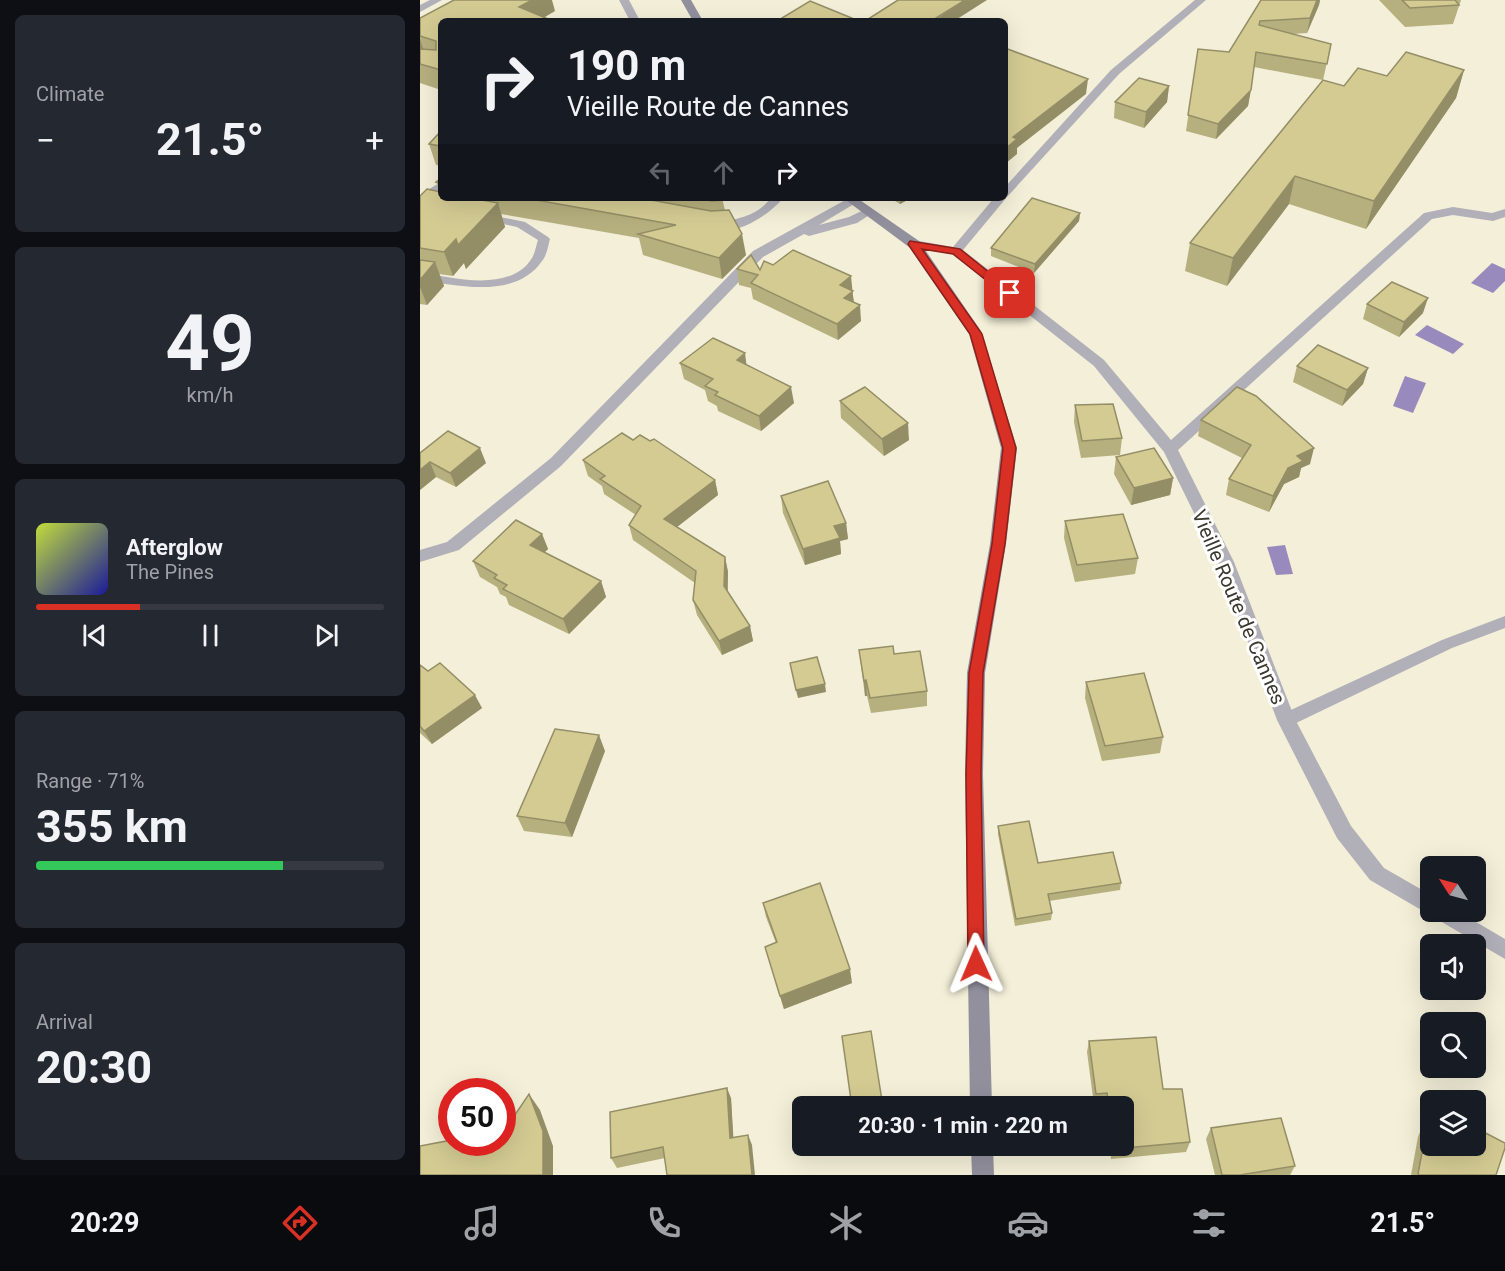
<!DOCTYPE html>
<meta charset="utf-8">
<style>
:root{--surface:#171b24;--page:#242831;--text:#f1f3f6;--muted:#9ea1a6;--line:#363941;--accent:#d93025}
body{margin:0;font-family:Roboto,sans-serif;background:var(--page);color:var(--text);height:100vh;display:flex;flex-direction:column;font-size:22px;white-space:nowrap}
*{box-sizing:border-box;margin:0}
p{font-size:20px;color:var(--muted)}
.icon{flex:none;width:33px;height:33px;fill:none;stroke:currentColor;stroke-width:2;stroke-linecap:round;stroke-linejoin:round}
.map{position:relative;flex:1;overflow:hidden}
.side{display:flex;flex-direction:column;gap:15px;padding:15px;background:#0d0f14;width:420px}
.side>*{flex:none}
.hud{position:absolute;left:18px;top:18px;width:570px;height:183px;border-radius:9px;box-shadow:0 6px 24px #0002;background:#171b24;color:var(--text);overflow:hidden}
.needle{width:39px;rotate:306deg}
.tools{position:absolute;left:1000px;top:856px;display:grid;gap:12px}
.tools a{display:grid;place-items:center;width:66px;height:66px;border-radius:9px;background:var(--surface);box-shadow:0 6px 24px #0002;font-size:30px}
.speed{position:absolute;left:18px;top:1078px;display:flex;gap:12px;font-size:30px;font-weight:700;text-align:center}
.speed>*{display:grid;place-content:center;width:78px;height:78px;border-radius:50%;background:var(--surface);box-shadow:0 6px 24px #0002;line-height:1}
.speed .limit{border:9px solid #d22;background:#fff;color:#111}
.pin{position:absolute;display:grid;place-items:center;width:51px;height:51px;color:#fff;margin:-26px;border-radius:12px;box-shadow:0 3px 9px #0006}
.me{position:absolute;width:66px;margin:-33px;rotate:359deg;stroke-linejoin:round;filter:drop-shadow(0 0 4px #0008)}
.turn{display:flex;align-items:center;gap:21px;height:126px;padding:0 30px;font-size:27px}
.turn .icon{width:78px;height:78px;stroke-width:2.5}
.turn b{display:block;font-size:42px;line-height:51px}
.lanes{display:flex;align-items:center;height:57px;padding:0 30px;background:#0003;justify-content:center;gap:30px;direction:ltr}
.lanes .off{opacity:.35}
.big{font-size:45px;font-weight:700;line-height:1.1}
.side .widget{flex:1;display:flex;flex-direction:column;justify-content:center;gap:9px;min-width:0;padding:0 21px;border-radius:9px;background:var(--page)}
.side .dial{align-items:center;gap:0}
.dial b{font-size:78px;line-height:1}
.song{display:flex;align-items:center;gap:18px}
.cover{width:72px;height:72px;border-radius:9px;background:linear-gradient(135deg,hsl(70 70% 55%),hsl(240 70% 35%))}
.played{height:6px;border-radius:3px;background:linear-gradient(90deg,var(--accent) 30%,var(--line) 30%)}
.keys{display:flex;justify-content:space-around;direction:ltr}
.heat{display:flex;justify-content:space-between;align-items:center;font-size:33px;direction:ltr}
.charge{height:9px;border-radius:4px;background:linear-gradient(90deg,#34c759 71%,var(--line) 0)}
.trip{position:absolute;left:372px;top:1096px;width:342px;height:60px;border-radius:9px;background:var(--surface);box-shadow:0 6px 24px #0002;font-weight:700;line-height:60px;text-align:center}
.tabs{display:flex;height:96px;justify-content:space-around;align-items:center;background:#090b0e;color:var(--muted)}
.tabs .icon{width:42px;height:42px}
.tabs .selected{color:var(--accent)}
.tabs b{font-size:27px;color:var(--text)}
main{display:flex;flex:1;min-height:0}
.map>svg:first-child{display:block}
.water{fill:#988abc}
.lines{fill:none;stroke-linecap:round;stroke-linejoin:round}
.service{fill:#b1afb8;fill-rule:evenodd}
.minor{fill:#b1afb8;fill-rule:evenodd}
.secondary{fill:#93909e;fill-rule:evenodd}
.wall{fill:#b6af7e}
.shaded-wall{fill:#948e67}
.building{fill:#d4cb93;stroke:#948e67;stroke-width:1.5}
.route{fill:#d93025;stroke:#8d1f18;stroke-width:1.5}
.labels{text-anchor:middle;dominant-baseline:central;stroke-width:6;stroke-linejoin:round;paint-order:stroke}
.street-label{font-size:20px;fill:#3a382f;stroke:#fff}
</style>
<main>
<section class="side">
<div class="widget"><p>Climate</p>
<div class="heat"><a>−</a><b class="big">21.5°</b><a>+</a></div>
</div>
<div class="widget dial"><b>49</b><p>km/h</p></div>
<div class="widget">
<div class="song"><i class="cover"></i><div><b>Afterglow</b><p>The Pines</p></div></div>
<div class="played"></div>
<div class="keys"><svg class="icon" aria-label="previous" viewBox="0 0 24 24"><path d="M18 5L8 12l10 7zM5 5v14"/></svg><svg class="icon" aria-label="pause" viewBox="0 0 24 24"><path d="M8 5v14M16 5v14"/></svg><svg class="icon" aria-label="next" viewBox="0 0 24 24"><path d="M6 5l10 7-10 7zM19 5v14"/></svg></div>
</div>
<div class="widget"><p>Range · 71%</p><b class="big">355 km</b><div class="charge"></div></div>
<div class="widget"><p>Arrival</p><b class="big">20:30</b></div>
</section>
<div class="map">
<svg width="1085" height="1175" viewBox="0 0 1085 1175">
<rect width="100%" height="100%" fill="#f3efd8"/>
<g class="water">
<path d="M1072 263 1085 269V281L1073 293 1051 283Z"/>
<path d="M1007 325 1044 344 1033 354 995 335Z"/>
<path d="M985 376 1006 383 993 413 973 406Z"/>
<path d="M865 545 873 574 856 575 847 547Z"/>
</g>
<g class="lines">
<g class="service">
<path d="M10 0H22L0 12V5Z"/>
<path d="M199 0H209L220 21H210Z"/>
<path d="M21 182V190L13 195 19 205 13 208C5 206 2 202 1 194Z"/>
<path d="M351 198H363C351 214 310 241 292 226L294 224C317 218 335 218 351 198Z"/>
<path d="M65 214 105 222 128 237 130 239C128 246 127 255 122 261 96 299 39 286 0 280V272C32 278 91 293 112 258 115 253 116 246 118 240L97 227 61 219 59 217Z"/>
<path d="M1085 616V628L1032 648 872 725 866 727 860 725 858 720 860 715 1022 640Z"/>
</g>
<g class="minor">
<path d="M775 0H786L699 74 587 197 543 250 684 360 751 440 1004 213 1033 207 1072 213 1085 209V217L1073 221 1033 215 1012 219 758 450 814 562 875 719 931 826 964 868 1011 895V912H1039L1085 939V959L950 880 917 838 857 720 798 562 744 452 674 366 532 254 494 248 488 244 494 240 533 247 574 198H585V187L691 70Z"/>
<path d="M429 198H437L439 201 399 225 429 217 448 208 454 212 437 223 389 236 384 234 343 257 141 466 39 550 0 562V550L27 542 131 458 333 251Z"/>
</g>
<g class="secondary">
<path d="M261 0H271L283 21H273Z"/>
<path d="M423 198H437L499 241 561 331 597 448 586 544 565 673 563 774 572 1107H550L545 774 547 673 570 544 581 448 549 334 489 247Z"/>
<path d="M551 1146H573L574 1175H552Z"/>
</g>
</g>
<g class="wall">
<path d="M841 0H900L899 5 887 33 873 34 911 44 903 80 834 67 828 106 796 139 766 131 778 49 809 52Z"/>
<path d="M959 0H1041L1033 24 985 27Z"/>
<path d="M135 11 124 17 21 21V90L0 83V18Z"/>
<path d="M1044 70 1036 98 946 229 869 204 807 286 765 271 770 243 924 86 967 76Z"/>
<path d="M749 86 747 102 724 128 694 118 695 102Z"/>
<path d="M21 131V166L16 165 9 144Z"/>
<path d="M21 178V198H302L305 210 326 255 302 279 223 255 219 238 81 214 85 227 46 269 44 263 33 276 19 274 24 286 7 305 0 304V196L20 192 16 182Z"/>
<path d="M470 198H491L480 204Z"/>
<path d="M660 213 659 221 614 273 571 256V248Z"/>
<path d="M353 265 432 290 434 302 441 321 418 340 333 299 331 288 319 285 317 269 340 270Z"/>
<path d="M947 304 1003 313 979 337 943 319Z"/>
<path d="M260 363 327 365 374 403 341 431 298 411 297 406 288 401 285 390 264 379Z"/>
<path d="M877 366 948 368 943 384 922 406 873 382Z"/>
<path d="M420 401 489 440 464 456 421 418Z"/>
<path d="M655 405 702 438 700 455 661 458 654 422Z"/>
<path d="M781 420 890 464 881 468 879 477 864 484 849 512 806 495 809 479 822 458 778 436Z"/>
<path d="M213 440 295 480 298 495 257 527 305 557 308 572V592L330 626 333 641 302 655 277 615 273 600 275 583 213 540 209 525 216 515 184 494 182 486 168 476 163 460Z"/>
<path d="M0 453 66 463 36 487 16 477 0 490Z"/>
<path d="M696 457 753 478 750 495 711 505 694 474Z"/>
<path d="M361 496 426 523 428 539 420 541 421 554 385 565 363 513Z"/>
<path d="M645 521 718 558 715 574 655 582 644 538Z"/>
<path d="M122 534 128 549 125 552 181 581 186 597 149 634 89 605 86 597 80 594 77 587 60 577 53 561Z"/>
<path d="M439 650 474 654 507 691V706L451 713 447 696H445Z"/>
<path d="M0 665 8 671 62 708 12 744 0 733Z"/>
<path d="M666 682 743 737 740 753 682 761 665 698Z"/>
<path d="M185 751 152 837 104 831 97 816Z"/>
<path d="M578 826 618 863 701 883 700 890 629 901 632 913 631 920 595 926 578 834Z"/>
<path d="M343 903 432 983 364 1009 345 947 356 943 346 917Z"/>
<path d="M669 1041 743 1089 770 1142 766 1152 691 1159 690 1146H704V1107H685L684 1104 674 1105 667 1052Z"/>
<path d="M311 1098 313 1137 332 1145 245 1158 197 1168 191 1158Z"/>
<path d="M1011 1110V1146L1076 1175H991L998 1137 1006 1117Z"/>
<path d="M791 1128 875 1166 870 1175H795L786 1139Z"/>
</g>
<g class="shaded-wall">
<path d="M112 0H132L135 11 118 21 99 7Z"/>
<path d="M545 0H567L534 21H513Z"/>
<path d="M897 0H900L899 5 887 33 890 18Z"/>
<path d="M0 39 6 58 0 61Z"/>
<path d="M1044 70 1036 98 946 229 954 201Z"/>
<path d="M668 79 666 94 597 148V154L585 164V149L593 137Z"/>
<path d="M749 86 747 102 724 128 726 112Z"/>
<path d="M831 90 828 106 796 139 798 124Z"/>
<path d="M875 176 869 204 807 286 813 258Z"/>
<path d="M480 198H491L480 204Z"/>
<path d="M78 203 85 227 46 269 44 263 33 276 24 252 36 239Z"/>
<path d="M660 213 659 221 614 273 615 264Z"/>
<path d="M322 234 326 255 302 279 299 258Z"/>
<path d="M15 262 24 286 7 305 0 287V280Z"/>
<path d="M431 276 434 306 425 313 420 285Z"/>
<path d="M1008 298 1003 313 979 337 984 322Z"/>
<path d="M440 305 441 321 418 340 417 324Z"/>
<path d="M325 353 327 369 317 360Z"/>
<path d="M948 368 943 384 922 406 927 390Z"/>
<path d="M371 387 374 403 341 431 339 416Z"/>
<path d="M488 423 489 440 464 456 462 439Z"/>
<path d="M60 448 66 463 36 487 30 473Z"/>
<path d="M894 448 890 464 881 468 879 477 864 484 849 512 853 496 868 468 877 456Z"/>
<path d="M10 462 16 477 0 490V470Z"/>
<path d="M753 478 750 495 711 505 714 488Z"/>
<path d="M295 480 298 495 248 534 244 519Z"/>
<path d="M426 523 428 539 420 541 421 554 385 565 383 549 414 526Z"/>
<path d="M122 534 128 549 116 560 110 545Z"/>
<path d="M305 557 308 572 307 601 304 586Z"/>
<path d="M181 581 186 597 149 634 143 619Z"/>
<path d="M330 626 333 641 302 655 299 641Z"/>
<path d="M446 680 447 696H445L444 681Z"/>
<path d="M405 684 406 692 378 698 376 690Z"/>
<path d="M55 695 62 708 12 744 4 731Z"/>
<path d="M179 735 185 751 152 837 145 823Z"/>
<path d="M430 969 432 983 364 1009 360 996Z"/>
<path d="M307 1088 311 1098 314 1148 310 1138Z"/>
<path d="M109 1094 120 1110 133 1146V1175H122Z"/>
<path d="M328 1135 332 1145 335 1175H332Z"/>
</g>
<g class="building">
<path d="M34 0H112L99 7 133 21H21V70L0 64V49L16 50V41L0 36V18Z"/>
<path d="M478 0H545L513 20 514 21H445Z"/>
<path d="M841 0H897L890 18 840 21 839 25 911 44 907 64 836 52 831 90 798 124 768 115 778 49 809 52Z"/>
<path d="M982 0H1035L1039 5 990 8Z"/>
<path d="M390 1 439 21H357Z"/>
<path d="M585 48 668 79 593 137 597 139 585 149Z"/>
<path d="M986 52 1044 70 954 201 875 176 813 258 770 243 903 80 924 86 938 68 967 76Z"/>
<path d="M719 78 749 86 726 112 695 102Z"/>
<path d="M21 131V146L9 144Z"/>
<path d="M21 178V183L16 182Z"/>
<path d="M7 189 21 192V198H51L78 203 38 245 36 239 24 252 0 248V196Z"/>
<path d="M105 198H220L291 211 309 210 322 234 299 258 218 234 256 225Z"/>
<path d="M277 198H302L303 200 292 201Z"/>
<path d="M612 198 660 213 615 264 571 248Z"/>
<path d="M373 250 431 276 420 285 433 291 424 298 440 305 417 324 331 283 338 275 317 269 331 255 340 270 344 261 353 265Z"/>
<path d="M0 260 15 262 0 280Z"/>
<path d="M972 282 1008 298 984 322 947 304Z"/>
<path d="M293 338 325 353 317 360 371 387 339 416 295 395 298 392 285 386 293 379 260 363Z"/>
<path d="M898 345 948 368 927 390 877 366Z"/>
<path d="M445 387 488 423 462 439 420 401Z"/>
<path d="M817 387 836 396 894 448 877 456 883 461 868 468 853 496 809 479 831 445 781 420Z"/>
<path d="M693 404 702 438 662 441 655 405Z"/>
<path d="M28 431 60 448 30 473 10 462 0 470V453Z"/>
<path d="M202 433 213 440 220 435 230 441 234 439 295 480 244 519 305 557 304 586 330 626 299 641 273 600 276 571 209 525 221 506 180 479 185 476 163 460Z"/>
<path d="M734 448 753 478 714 488 696 457Z"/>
<path d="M408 481 426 523 414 526 420 538 383 549 361 496Z"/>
<path d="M703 514 718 558 657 565 645 521Z"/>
<path d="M96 520 122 534 110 545 181 581 143 619 83 589 87 585 74 578 77 575 53 561Z"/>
<path d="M473 646 474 654 500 651 507 691 450 698 446 680 444 681 439 650Z"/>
<path d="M397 657 405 684 376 690 370 663Z"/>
<path d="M20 663 55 695 4 731 0 726V665L8 671Z"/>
<path d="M724 673 743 737 685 746 666 682Z"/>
<path d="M135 729 179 735 145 823 97 816Z"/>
<path d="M609 821 618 863 693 852 701 883 628 894 632 913 596 919 578 826Z"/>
<path d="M400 883 430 969 360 996 345 947 357 942 343 903Z"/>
<path d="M451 1031 463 1107H432L422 1036Z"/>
<path d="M736 1037 743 1089H762L770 1142 694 1149V1146H704V1107H689L687 1093 676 1094 669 1041Z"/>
<path d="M307 1088 310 1138 328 1135 332 1175H247L243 1147 191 1158 190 1112Z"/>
<path d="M109 1094 123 1131V1175H0V1146L32 1140V1143H82V1134Z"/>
<path d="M1011 1115V1146H1056V1128L1085 1143V1148L1076 1175H999L998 1174 1007 1126Z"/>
<path d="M861 1118 875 1166 820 1175H802L791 1128Z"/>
</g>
<path class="route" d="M490 241 540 249 595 293 586 296 533 254 502 249 562 334 596 448 585 544 563 673 561 774 564 964 562 970 556 972 550 970 548 964 546 774 549 673 572 544 583 448 550 334 488 244Z"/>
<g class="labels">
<g class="street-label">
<text transform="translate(819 607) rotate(67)">Vieille Route de Cannes</text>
</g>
</g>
</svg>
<div class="tools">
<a><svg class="needle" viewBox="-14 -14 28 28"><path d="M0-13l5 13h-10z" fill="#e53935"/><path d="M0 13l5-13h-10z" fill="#9ea1a6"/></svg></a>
<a><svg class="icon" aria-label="sound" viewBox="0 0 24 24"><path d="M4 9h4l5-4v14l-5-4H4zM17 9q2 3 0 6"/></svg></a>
<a><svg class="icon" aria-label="search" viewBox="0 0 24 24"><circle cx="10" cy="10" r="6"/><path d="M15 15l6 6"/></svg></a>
<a><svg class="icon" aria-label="layers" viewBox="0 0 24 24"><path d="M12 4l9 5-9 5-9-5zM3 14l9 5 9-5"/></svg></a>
</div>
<div class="speed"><div class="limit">50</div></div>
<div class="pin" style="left:590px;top:293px;background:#d93025"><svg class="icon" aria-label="arrive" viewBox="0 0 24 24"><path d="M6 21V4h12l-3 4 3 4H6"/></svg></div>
<svg class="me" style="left:556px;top:964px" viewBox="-20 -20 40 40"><path d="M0-17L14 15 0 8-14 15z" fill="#d93025" stroke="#fff" stroke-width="4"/></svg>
<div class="trip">20:30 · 1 min · 220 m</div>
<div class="hud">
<div class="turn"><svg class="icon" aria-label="right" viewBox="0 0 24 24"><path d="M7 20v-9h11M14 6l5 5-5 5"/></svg><div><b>190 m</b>Vieille Route de Cannes</div></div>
<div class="lanes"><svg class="icon off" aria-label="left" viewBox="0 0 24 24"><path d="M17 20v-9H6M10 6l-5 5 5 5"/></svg><svg class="icon off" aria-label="ahead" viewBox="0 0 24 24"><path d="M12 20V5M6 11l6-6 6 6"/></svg><svg class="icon" aria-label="right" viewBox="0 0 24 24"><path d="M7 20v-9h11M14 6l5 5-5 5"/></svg></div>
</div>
</div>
</main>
<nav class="tabs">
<b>20:29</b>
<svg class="icon selected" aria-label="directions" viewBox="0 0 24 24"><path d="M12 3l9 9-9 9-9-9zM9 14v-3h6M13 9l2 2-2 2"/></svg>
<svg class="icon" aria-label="music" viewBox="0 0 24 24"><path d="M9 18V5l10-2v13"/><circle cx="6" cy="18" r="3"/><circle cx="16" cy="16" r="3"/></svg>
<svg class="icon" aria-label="phone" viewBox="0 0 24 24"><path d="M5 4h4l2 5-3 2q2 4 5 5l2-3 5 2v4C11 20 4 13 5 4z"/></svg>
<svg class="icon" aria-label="climate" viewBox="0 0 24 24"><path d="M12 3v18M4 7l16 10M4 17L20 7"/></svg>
<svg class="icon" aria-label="car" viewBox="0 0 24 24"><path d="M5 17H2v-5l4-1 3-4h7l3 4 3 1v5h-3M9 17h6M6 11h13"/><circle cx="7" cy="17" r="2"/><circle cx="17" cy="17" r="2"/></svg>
<svg class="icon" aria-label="filters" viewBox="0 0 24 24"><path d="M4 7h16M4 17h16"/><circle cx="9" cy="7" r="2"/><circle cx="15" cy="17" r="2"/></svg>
<b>21.5°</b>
</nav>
